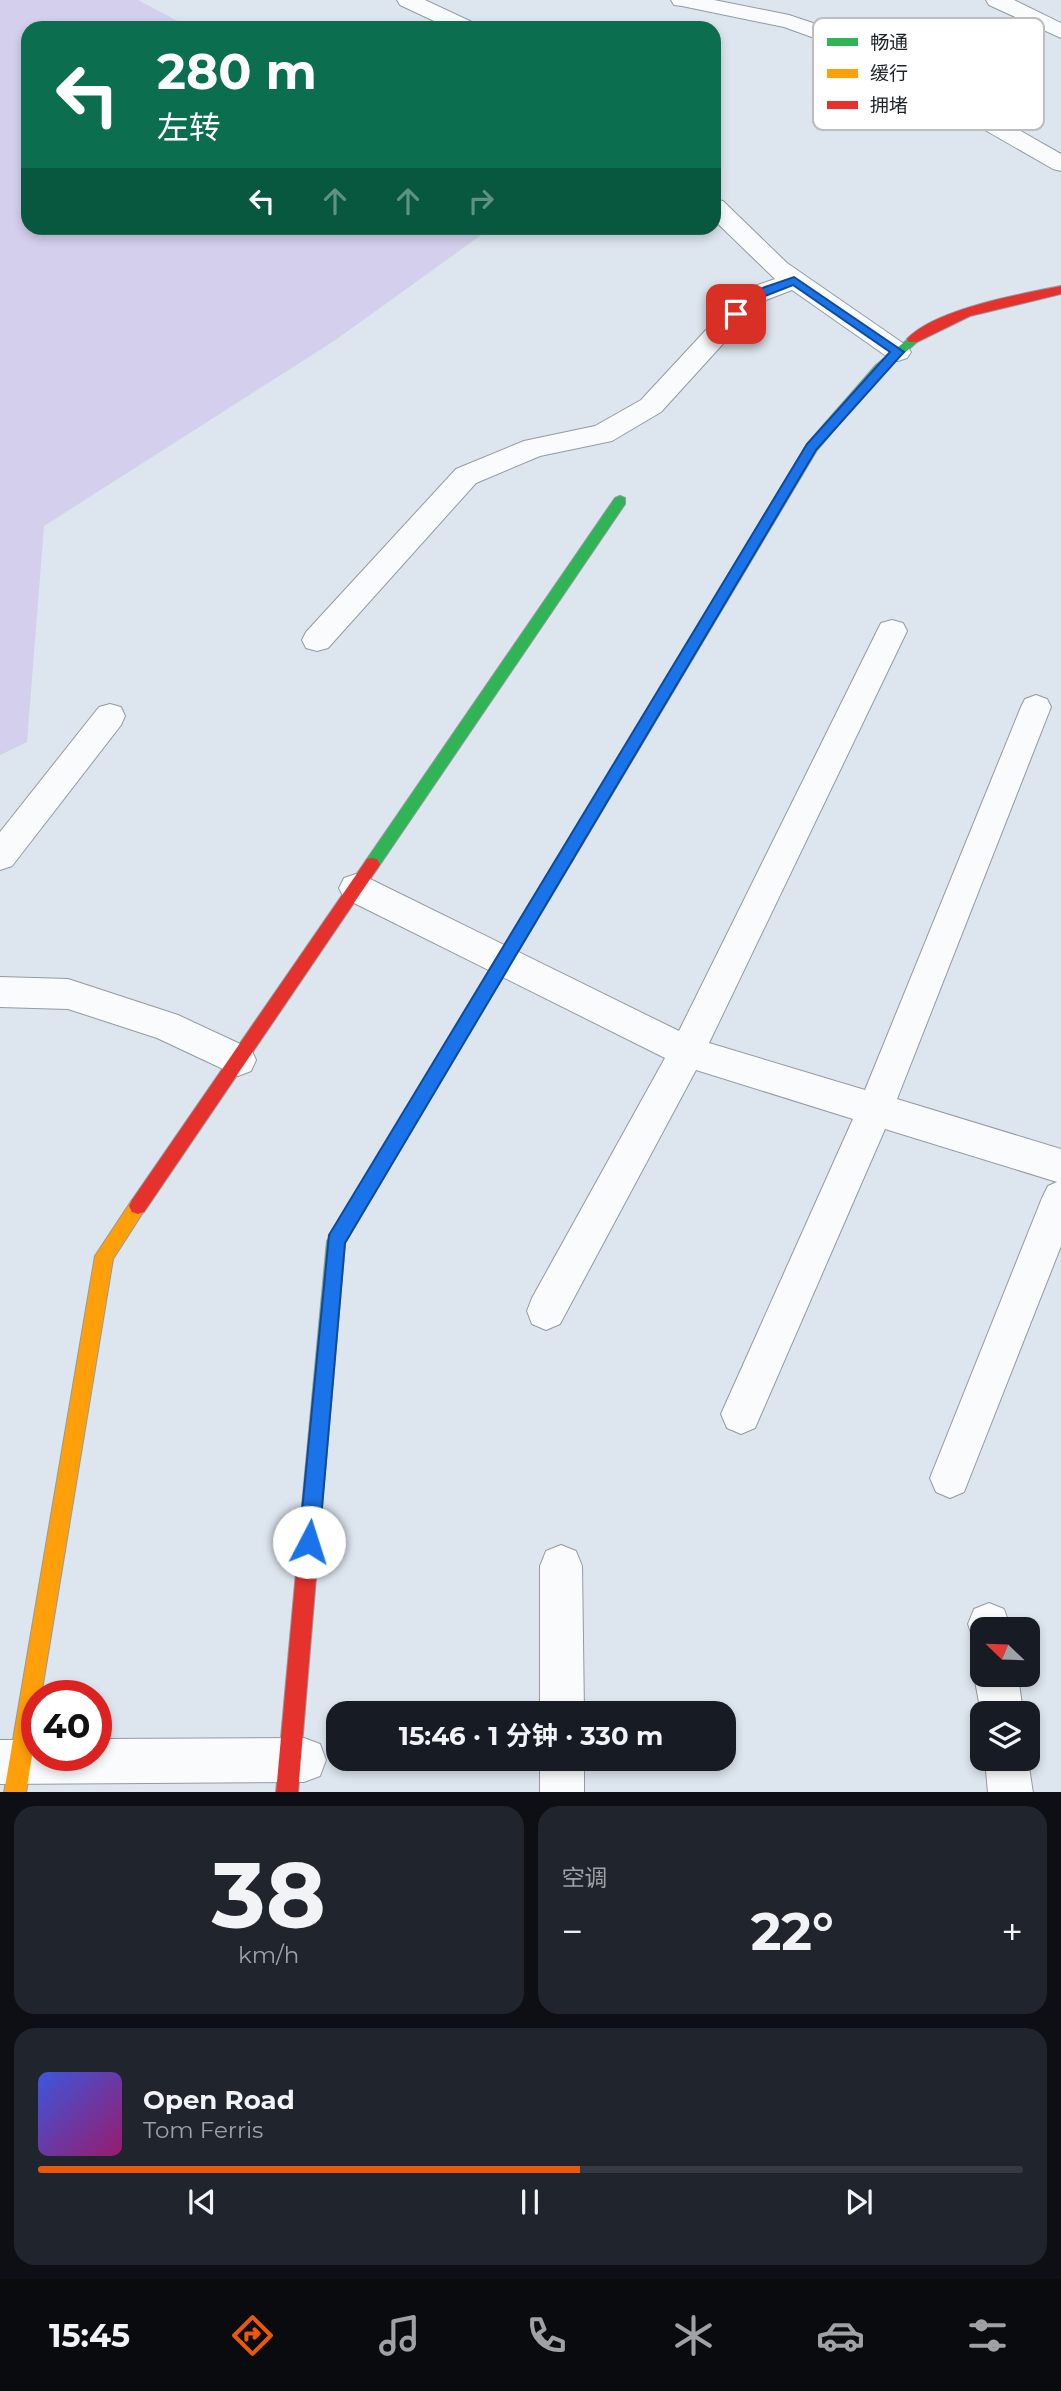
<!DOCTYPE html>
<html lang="zh">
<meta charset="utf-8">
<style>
:root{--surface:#171b24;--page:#20242c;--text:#f1f3f6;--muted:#9ea1a6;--line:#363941;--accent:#ea580c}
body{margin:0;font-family:Montserrat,"Noto Sans SC",sans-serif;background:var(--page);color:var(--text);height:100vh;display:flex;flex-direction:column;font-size:26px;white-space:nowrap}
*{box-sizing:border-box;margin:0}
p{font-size:23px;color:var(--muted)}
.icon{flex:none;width:38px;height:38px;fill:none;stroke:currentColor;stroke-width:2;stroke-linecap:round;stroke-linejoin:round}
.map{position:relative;height:1792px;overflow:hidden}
.details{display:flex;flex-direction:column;gap:14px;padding:14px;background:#0d0f14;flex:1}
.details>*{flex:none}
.banner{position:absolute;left:21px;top:21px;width:700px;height:214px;border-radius:21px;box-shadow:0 4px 10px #0003;background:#0b6e4f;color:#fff;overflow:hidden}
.needle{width:46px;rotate:293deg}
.buttons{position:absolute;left:970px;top:1617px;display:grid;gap:14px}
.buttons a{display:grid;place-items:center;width:70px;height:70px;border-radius:14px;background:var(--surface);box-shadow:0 4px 10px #0003;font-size:35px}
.speed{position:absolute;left:21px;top:1680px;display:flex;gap:14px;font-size:35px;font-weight:700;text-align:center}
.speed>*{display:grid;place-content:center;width:91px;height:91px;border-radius:50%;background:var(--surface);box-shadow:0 4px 10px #0003;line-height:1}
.speed .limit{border:10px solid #d22;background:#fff;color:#111}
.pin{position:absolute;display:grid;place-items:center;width:60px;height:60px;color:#fff;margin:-30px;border-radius:14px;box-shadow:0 4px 10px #0006}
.me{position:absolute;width:77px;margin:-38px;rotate:5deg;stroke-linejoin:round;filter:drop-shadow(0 0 5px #0008)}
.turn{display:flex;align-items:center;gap:24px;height:147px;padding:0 21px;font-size:32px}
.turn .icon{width:91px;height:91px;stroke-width:2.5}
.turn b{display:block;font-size:49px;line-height:60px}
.lanes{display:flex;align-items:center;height:66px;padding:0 21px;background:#0003;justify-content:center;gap:35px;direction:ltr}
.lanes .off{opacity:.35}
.big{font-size:52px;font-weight:700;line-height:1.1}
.details .tile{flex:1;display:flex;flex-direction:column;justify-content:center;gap:10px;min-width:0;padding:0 24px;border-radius:21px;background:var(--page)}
.details .dial{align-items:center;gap:0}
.dial b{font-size:91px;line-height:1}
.song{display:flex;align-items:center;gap:21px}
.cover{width:84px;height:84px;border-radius:10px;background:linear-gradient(135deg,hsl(230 70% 55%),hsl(320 70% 35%))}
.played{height:7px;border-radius:4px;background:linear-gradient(90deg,var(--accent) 55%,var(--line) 55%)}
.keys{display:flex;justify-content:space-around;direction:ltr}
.heat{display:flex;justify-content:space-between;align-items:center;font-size:38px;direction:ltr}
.details .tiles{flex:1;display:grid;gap:14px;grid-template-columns:1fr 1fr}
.tile:last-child{grid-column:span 2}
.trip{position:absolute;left:326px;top:1701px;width:410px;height:70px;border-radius:21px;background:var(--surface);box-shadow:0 4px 10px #0003;font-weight:700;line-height:70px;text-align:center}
.menu{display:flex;height:112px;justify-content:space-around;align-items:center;background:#090b0e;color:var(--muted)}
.menu .icon{width:49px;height:49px}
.menu .current{color:var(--accent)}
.menu b{font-size:32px;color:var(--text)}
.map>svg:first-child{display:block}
.green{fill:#d4cfed}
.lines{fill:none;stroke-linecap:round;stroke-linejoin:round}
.street-casing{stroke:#949aa1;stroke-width:2}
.fast-casing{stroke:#949aa1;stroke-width:2}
.slow-casing{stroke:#949aa1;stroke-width:2}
.jam-casing{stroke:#949aa1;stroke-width:2}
.street{fill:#fafbfc;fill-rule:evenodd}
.fast{fill:#30b455;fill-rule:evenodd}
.slow{fill:#ff9f0a;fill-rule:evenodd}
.jam{fill:#e5322d;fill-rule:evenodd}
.route{fill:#1a73e8;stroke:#114b97;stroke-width:2}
.key{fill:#fff;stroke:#bcbdbe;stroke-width:2}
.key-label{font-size:19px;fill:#1e2328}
</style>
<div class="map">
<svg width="1061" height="1793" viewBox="0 0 1061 1793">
<rect width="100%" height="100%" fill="#dde5ee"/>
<path class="green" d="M0 0H138L191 28H28V228H491L334 341 44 526 27 742 0 755Z"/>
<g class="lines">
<defs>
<g id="street">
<path d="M397 0H425L474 23 477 28H449L400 5Z"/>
<path d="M671 0H714L789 15 858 38 1061 154V171L1053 169 842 48 784 27 682 6 674 5Z"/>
<path d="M986 0H1014L1061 23V38L989 5Z"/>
<path d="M714 199 723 201 787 263 907 346 911 352 907 358 898 361 889 358 792 290 761 302 661 412 612 441 540 456 476 483 328 648 317 651 306 648 302 640 306 632 456 469 524 441 595 426 641 400 743 290 775 279 714 220Z"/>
<path d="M892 620 903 623 907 631 709 1043 865 1090 1021 707 1025 699 1036 695 1047 699 1051 707 897 1099 1061 1149V1246L964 1492 950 1498 936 1492 930 1478 1042 1198 1048 1186 1057 1182 885 1129 755 1428 741 1434 727 1428 721 1414 853 1119 696 1070 560 1324 546 1330 532 1324 527 1311 532 1298 665 1058 344 898 339 888 344 878 356 874 368 878 679 1031 877 631 881 623Z"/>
<path d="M110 704 121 707 125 716 121 725 12 866 0 870V832L99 707Z"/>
<path d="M0 977 68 979 178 1015 251 1049 256 1060 251 1071 238 1076 157 1038 68 1009 0 1007Z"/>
<path d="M561 1545 576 1551 582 1566 584 1713H540V1566L546 1551Z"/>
<path d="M989 1603 1004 1609 1011 1629H982V1647L975 1644 968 1624 974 1609Z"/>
<path d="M982 1659V1675H1018L1023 1713H982V1719L974 1675Z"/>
<path d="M304 1738 320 1744 326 1760 320 1776 304 1782 0 1784V1740H37V1755H96V1739Z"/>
<path d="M1027 1754 1033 1793H988L985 1759H1027Z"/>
<rect x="540" y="1759" width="44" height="34"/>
</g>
<g id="fast">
<path d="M913 335 919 339 917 342 884 371 817 450 571 863H561L558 858 561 853 807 444 876 365Z"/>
<path d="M620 496 625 498V504L377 869H367L364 864 367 859 615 498Z"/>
<path d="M427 1081 433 1084 435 1089 433 1094 345 1243 322 1506 319 1513 312 1516 305 1513 302 1506 327 1241 421 1084Z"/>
</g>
<g id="slow">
<path d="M566 852 571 853 574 858 571 863 433 1094 427 1097 421 1094 419 1089 421 1084 561 853Z"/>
<path d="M138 1198 144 1200 147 1206 113 1259 41 1696H37V1725L26 1793H4L95 1256 132 1200Z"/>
</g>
<g id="jam">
<path d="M1061 286V294L970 316 917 342H909L907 339C935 309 1021 294 1061 286Z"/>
<path d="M372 858 377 859 380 864 377 869 144 1212 138 1214 132 1212 129 1206 132 1200 367 859Z"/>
<path d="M312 1496 319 1499 322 1506 298 1793H276L302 1506 305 1499Z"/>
</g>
</defs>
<use href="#street" class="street-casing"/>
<use href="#fast" class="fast-casing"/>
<use href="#slow" class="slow-casing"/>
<use href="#jam" class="jam-casing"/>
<use href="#street" class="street"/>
<use href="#fast" class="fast"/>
<use href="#slow" class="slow"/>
<use href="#jam" class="jam"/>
</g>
<path class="route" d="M794 277 904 352 816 450 345 1243 319 1542 316 1549 309 1552 302 1549 299 1542 329 1235 807 444 890 352 793 285 757 299 736 318 730 314 748 293Z"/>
<rect x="813" y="18" width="231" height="112" rx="10" class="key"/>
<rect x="827" y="38" width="31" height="8" fill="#30b455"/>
<rect x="827" y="69" width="31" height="9" fill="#ff9f0a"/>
<rect x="827" y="101" width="31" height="8" fill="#e5322d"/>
<g class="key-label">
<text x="870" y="49">畅通</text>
<text x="870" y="80">缓行</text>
<text x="870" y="112">拥堵</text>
</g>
</svg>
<div class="buttons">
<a><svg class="needle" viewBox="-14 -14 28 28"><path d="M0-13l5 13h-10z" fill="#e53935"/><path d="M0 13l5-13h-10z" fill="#9ea1a6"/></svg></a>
<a><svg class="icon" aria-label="layers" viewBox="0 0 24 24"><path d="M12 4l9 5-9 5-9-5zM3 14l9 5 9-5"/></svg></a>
</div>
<div class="speed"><div class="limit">40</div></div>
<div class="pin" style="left:736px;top:314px;background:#d93025"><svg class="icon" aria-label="arrive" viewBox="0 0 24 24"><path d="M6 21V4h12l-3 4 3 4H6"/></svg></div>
<svg class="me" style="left:309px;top:1542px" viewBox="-20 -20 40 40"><circle r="19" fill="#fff"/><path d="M0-13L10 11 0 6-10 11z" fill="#1a73e8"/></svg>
<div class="trip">15:46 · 1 分钟 · 330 m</div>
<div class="banner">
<div class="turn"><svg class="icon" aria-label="left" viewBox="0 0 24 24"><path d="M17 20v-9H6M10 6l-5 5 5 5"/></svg><div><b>280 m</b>左转</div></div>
<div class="lanes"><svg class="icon" aria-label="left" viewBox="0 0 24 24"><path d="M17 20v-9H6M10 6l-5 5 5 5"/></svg><svg class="icon off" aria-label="ahead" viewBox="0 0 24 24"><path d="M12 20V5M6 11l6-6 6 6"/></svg><svg class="icon off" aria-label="ahead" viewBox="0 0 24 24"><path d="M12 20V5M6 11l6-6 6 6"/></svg><svg class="icon off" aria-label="right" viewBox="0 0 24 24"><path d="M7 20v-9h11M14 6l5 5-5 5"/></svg></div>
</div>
</div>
<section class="details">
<div class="tiles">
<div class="tile dial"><b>38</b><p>km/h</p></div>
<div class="tile"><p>空调</p>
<div class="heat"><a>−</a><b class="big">22°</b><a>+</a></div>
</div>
<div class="tile">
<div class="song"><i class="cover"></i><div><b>Open Road</b><p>Tom Ferris</p></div></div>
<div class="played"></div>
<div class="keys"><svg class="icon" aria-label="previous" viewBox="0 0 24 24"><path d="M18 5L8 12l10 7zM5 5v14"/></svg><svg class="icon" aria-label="pause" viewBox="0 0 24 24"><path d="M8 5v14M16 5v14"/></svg><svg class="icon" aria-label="next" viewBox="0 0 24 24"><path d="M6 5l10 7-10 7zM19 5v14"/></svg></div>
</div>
</div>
</section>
<nav class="menu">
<b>15:45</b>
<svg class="icon current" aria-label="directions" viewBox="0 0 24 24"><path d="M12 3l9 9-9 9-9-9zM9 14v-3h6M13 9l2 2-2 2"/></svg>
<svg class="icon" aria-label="music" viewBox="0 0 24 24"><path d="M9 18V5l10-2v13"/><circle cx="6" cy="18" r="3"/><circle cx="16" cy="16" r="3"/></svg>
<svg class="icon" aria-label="phone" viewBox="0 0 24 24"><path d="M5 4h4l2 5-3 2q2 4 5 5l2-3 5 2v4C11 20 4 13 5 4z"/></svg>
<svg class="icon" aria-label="climate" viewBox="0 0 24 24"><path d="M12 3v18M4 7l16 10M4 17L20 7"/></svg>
<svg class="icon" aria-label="car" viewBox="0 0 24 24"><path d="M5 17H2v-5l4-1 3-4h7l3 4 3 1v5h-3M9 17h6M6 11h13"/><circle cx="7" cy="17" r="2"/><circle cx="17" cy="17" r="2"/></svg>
<svg class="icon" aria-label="filters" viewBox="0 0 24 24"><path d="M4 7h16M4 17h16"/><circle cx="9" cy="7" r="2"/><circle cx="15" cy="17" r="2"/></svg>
</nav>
